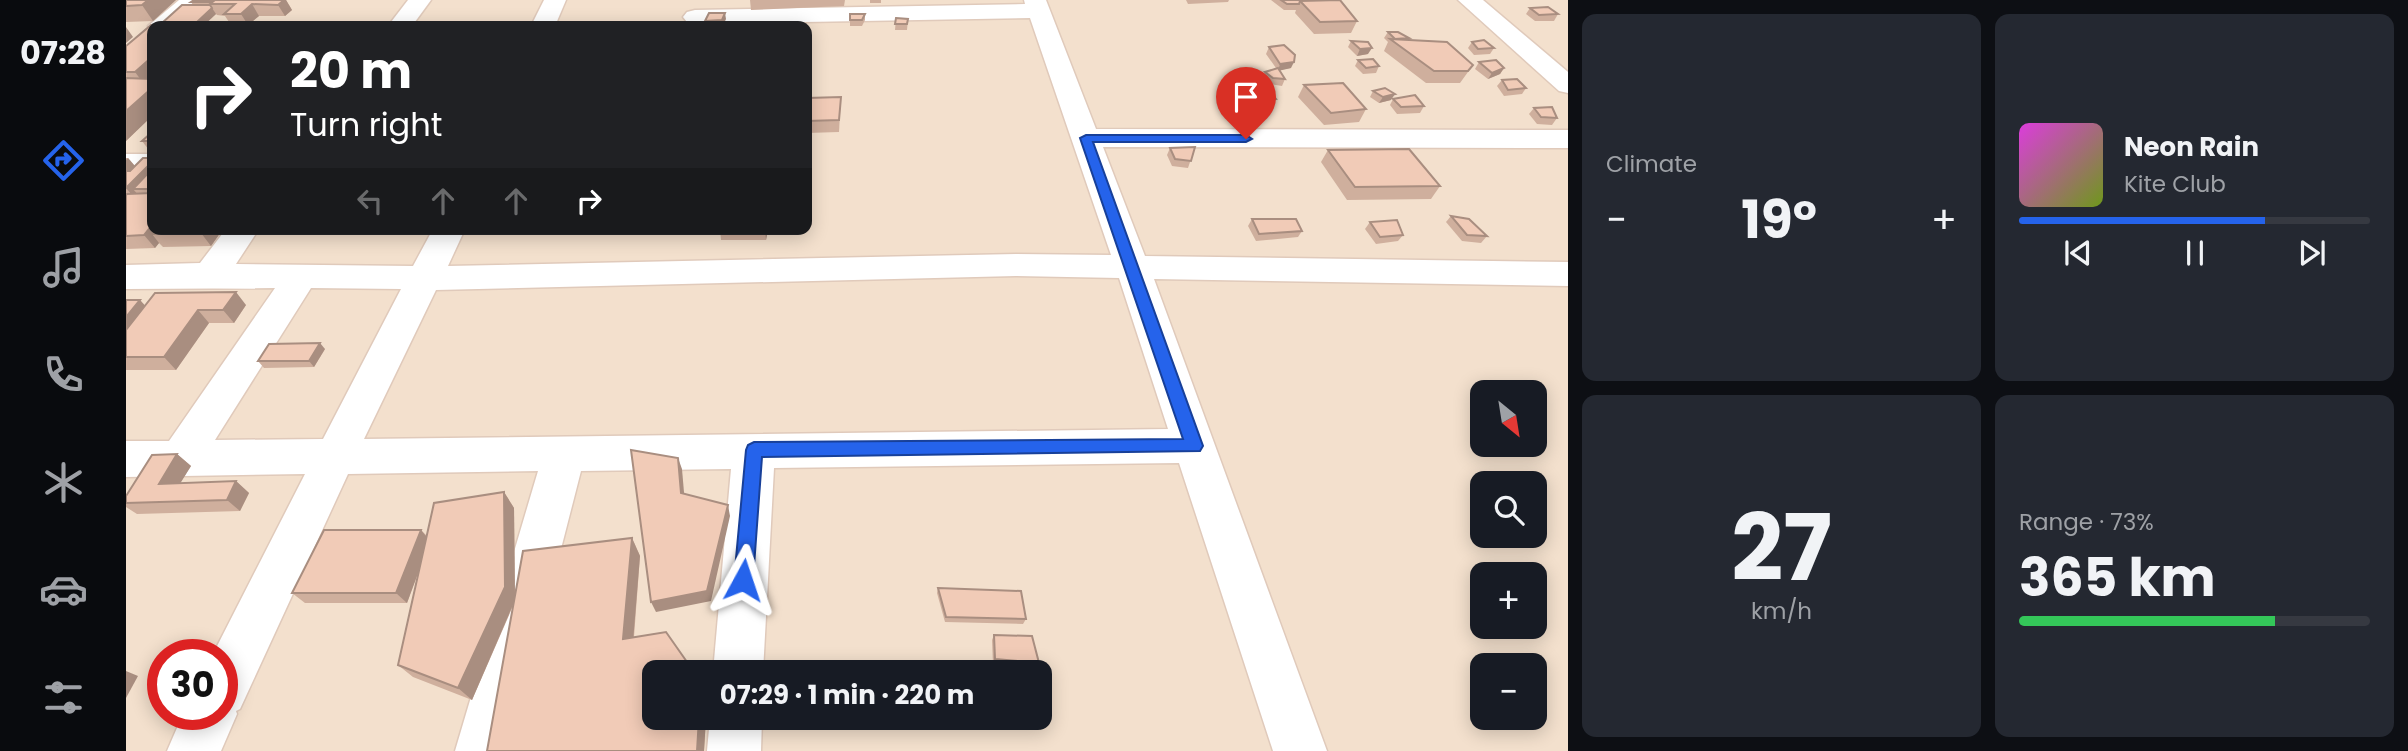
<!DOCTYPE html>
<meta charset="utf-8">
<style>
:root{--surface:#171b24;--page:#242831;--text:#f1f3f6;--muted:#9ea1a6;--line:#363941;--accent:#2563eb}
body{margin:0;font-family:Poppins,sans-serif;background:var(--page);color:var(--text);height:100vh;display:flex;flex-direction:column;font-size:26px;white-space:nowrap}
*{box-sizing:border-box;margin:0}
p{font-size:23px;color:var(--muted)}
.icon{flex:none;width:38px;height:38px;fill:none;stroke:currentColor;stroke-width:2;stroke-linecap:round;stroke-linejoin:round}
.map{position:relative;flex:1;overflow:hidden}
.side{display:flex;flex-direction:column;gap:14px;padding:14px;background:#0d0f14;width:840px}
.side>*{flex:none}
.banner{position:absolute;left:21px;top:21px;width:665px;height:214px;border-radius:14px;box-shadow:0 4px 18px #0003;background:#202124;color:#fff;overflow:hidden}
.needle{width:46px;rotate:150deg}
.controls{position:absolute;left:1344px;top:380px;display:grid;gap:14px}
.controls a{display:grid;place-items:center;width:77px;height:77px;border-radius:14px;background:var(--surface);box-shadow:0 4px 18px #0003;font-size:35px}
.speed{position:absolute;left:21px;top:639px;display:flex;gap:14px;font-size:35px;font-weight:700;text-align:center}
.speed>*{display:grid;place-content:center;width:91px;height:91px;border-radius:50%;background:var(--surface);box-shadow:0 4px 18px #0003;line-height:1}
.speed .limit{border:10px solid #d22;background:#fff;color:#111}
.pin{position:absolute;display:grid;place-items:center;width:60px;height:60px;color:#fff;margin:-72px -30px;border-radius:50% 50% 50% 0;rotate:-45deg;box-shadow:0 0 7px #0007}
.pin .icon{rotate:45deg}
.me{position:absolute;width:77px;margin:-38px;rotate:5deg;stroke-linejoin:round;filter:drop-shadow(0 0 5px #0008)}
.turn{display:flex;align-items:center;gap:24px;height:147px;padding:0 28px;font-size:32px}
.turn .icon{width:91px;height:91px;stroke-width:2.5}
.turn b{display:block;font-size:49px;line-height:60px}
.lanes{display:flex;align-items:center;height:66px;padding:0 28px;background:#0003;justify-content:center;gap:35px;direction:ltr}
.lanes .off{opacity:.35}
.big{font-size:52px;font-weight:700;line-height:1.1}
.side .tile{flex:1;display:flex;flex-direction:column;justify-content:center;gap:10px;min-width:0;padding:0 24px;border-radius:14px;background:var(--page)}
.side .dial{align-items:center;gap:0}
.dial b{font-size:91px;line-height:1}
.song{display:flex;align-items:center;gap:21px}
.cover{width:84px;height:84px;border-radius:10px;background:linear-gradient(135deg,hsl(300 70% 55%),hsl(80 70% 35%))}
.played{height:7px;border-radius:4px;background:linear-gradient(90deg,var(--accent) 70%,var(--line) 70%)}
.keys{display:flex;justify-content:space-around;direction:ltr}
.heat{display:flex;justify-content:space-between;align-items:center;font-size:38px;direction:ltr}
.charge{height:10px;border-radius:5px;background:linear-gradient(90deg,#34c759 73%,var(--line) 0)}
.side .tiles{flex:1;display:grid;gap:14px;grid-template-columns:repeat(2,1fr)}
.trip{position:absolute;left:516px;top:660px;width:410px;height:70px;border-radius:14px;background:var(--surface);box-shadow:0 4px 18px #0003;font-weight:700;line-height:70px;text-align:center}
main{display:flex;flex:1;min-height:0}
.menu{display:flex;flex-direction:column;width:126px;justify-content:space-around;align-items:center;background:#090b0e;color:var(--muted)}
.menu .icon{width:49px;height:49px}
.menu .on{color:var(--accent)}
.menu b{font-size:32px;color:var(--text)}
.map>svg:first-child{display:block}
.residential{fill:#f3e0cd;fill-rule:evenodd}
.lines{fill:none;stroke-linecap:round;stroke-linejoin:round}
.minor-casing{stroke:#e0cabb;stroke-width:3}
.minor{fill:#fff;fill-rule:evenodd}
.wall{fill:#cfaf9d}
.shaded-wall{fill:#a98e80}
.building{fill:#f1cbb7;stroke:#a98e80;stroke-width:2}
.route{fill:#2563eb;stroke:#184099;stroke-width:2}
</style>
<main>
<nav class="menu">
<b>07:28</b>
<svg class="icon on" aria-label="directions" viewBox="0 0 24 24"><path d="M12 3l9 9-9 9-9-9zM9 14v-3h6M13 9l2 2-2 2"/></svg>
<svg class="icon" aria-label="music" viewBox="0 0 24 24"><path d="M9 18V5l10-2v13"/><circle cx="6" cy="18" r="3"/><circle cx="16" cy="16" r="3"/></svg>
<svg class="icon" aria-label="phone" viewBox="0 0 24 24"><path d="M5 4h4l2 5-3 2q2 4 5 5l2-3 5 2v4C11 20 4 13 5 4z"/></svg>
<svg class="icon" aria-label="climate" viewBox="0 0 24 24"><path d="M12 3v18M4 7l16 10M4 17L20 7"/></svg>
<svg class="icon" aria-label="car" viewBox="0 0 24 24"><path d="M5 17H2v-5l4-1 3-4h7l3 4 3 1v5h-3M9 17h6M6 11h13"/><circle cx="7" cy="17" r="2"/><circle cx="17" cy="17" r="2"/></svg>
<svg class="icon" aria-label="filters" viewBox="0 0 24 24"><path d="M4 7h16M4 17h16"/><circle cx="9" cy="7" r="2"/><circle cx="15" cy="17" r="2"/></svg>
</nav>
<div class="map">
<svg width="1442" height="751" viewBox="0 0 1442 751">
<rect width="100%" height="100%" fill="#fcefdf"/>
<path class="residential" d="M0 0H1442V751H0ZM26 26H681V229H26ZM1356 392H1409V444H1356ZM1356 483H1409V536H1356ZM1356 574H1409V626H1356ZM37 654H96V714H37ZM1356 665H1409V718H1356ZM528 672H914V718H528Z"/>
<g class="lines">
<defs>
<g id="minor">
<path d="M53 0H78L49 26H26V31L22 26Z"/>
<path d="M282 0H305L286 26H262Z"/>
<path d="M418 0H440L429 26H405Z"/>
<path d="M898 0H920L970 129 1442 130V148L977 147 1019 256 1442 262V286L1028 279 1201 751H1147L1053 463 648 468 637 672H587L605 469 455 471 383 751H329L412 471 222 474 114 709 110 711 111 714 95 751H41L57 714H96V654H87L179 474 0 477V441H43L149 288 0 289V265L74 263 100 229H133L110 264 287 266 307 229H339L322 266 890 254 985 255 904 18 569 24 561 22 557 17 561 12 569 10 899 4ZM890 276 993 278 1042 429 238 439 310 290ZM185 288 275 289 197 439 89 440Z"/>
<path d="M1332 0H1357L1442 72V93L1433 91Z"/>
<rect x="0" y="154" width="26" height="18"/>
<path d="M584 718H636L635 751H581Z"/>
</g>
</defs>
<use href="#minor" class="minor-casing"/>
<use href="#minor" class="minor"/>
</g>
<g class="wall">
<path d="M0 0H50L27 21 0 22Z"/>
<path d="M68 0H160L166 10 159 16H133L122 25H105L99 16 91 15 90 14 77 26H26V77L24 78 26 79V116L0 141V46L25 25H36V23L56 5H67L65 2Z"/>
<path d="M624 0H719L718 6 625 10Z"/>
<rect x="744" y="0" width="11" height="3"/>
<path d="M1060 0H1103L1102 2 1062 4Z"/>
<path d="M1145 0H1178L1231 21 1225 33 1188 34 1169 13 1170 10H1158Z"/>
<path d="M1404 8 1432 14 1428 21H1409L1400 14Z"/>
<path d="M724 14H739V20L736 26H724Z"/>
<path d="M770 18 782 19 781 30H769Z"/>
<path d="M1262 32 1283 38 1282 40 1347 65 1334 83H1300L1258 51 1262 42 1258 38Z"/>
<path d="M1225 41 1242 54 1231 56 1222 47Z"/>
<path d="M1346 42 1368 48 1364 54 1348 55 1342 48Z"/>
<path d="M1143 47 1165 68 1154 70 1159 79 1156 86 1144 84 1136 78 1139 72 1150 68 1140 54Z"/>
<path d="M1232 60 1253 66 1250 73 1237 74 1229 66Z"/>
<path d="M1353 62 1378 68 1374 74 1362 79 1349 69Z"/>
<path d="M1376 80 1400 88 1396 94 1378 96 1371 86Z"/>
<path d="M1178 85 1240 109 1233 122 1198 125 1172 97Z"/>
<path d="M1247 91 1265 100 1253 103 1244 97Z"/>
<path d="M1127 92 1150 99 1147 106 1131 107 1124 98Z"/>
<path d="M715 97 713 132 681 133V98Z"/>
<path d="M1267 99 1298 106 1294 113 1271 114 1264 105Z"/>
<path d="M1408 108 1431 118 1426 125 1411 124 1403 114Z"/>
<path d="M26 133V154L16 141Z"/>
<path d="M1069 147 1062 168 1046 166 1041 155 1044 148Z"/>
<path d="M1202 150 1314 186 1305 199 1221 200 1195 162Z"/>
<path d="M0 158H2L9 166 26 158V229H97L85 246 37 247 33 243 29 248 0 249Z"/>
<path d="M1325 216 1361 236 1355 243 1336 241 1320 222Z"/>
<path d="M1126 219 1176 231 1172 237 1130 241 1122 226Z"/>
<path d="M1244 222 1277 235 1272 241 1250 244 1239 229Z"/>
<path d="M594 229H642L640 240H595Z"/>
<path d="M0 300 19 306 120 305 108 323H83L50 370H0Z"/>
<path d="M199 349 188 367 138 368 132 361Z"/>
<path d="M51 454 65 466 54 483 110 481 123 493 114 511 11 514 0 507V496Z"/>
<path d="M378 492 388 508 389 593 397 551 506 538 514 556 508 637 540 632 568 672H528V718H580L578 751H361L387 606 346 700 287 677 272 665 293 570 281 603H179L166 593 198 530H295L301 536 308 503Z"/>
<path d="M812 588 900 619 897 624 819 622 811 593Z"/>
<path d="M868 635 913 663 910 668 867 664 866 640Z"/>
</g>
<g class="shaded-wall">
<path d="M22 0H50L27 21 16 5Z"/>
<path d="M158 0H160L166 10 159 16 152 5Z"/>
<path d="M126 4 133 16 122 25 115 14Z"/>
<path d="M86 8 90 14 77 26H73L70 23Z"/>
<path d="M599 13 600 19 597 26H580L579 21Z"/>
<path d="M0 27 7 37 0 43Z"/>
<path d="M1246 48 1242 54 1231 56 1234 49Z"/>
<path d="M26 57V77L18 84 9 72Z"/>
<path d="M1168 62 1165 68 1152 71 1154 64Z"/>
<path d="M1378 68 1374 74 1362 79 1366 73Z"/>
<path d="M26 88V116L0 141V111Z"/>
<path d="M1269 94 1265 100 1253 103 1257 97Z"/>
<path d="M2 158 13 171 0 183V160Z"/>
<path d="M26 162V185L7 189 14 197 11 201 0 188Z"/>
<path d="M26 225V229H43L26 234 33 243 29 248 18 235Z"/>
<path d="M78 229H97L85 246 75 233Z"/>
<path d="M639 229H642L640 240Z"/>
<path d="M110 292 120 305 108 323 97 310Z"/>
<path d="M14 300 26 313 0 345V317Z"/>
<path d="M72 310 83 323 50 370 38 357Z"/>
<path d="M194 343 199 349 188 367 183 361Z"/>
<path d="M51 454 65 466 47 495 33 484Z"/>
<path d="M552 458 556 469 559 504 555 493Z"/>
<path d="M110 481 123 493 114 511 101 500Z"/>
<path d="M378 492 388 508 389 600 346 700 332 688Z"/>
<path d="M602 505 604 516 585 601 530 612 525 602Z"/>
<path d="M295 530 304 541 281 603 270 593Z"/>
<path d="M506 538 514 556 506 654 497 639Z"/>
<path d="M0 671 12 676 0 698Z"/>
<path d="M573 718H580L578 751H571Z"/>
</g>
<g class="building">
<path d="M0 0H22L16 5 0 6Z"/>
<path d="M68 0H89L86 2H65Z"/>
<path d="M89 0H158L152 5 126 4 115 14H98L109 4H84Z"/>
<path d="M1155 0H1178L1179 1H1174L1173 4H1161Z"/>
<path d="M1214 0 1231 21 1194 22 1174 1Z"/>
<path d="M56 5H84L86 8 70 23H36Z"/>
<path d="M1422 7 1432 14 1413 15 1404 8Z"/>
<path d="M583 13H599L596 20 579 21Z"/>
<path d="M724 14H739L736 20H724Z"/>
<path d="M770 18 782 19 781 24H769Z"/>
<path d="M64 24 62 26H26V57L9 72H0V46L25 25Z"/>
<path d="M1262 32H1272L1283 38 1269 39Z"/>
<path d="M1264 39 1321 42 1347 65 1342 71H1308Z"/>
<path d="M1358 40 1368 48 1352 49 1346 42Z"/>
<path d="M1225 41 1242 42 1246 48 1234 49Z"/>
<path d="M1158 45 1169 55 1168 62 1154 64 1143 47Z"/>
<path d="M1247 59 1253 66 1240 68 1232 60Z"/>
<path d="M1370 60 1378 68 1366 73 1353 62Z"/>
<path d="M1152 68 1159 79 1147 78 1139 72Z"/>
<path d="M0 78 26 79V88L0 111Z"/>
<path d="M1391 79 1400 88 1382 90 1376 80Z"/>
<path d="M1217 83 1240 109 1205 113 1178 85Z"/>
<path d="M1259 88 1269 94 1257 97 1247 91Z"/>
<path d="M1142 89 1150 99 1134 101 1127 92Z"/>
<path d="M1289 95 1298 106 1275 107 1267 99Z"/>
<path d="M715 97 713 120 681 121V98Z"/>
<path d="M1426 107 1431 118 1415 117 1408 108Z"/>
<path d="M25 133H26V141H16Z"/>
<path d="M1069 147 1065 161 1049 159 1044 148Z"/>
<path d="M1283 149 1314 186 1229 187 1202 150Z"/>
<path d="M17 158H26V162L0 188V171H4Z"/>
<path d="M26 169V189H7Z"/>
<path d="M26 193V225L18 235 0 236V195L1 194Z"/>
<path d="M1325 216 1343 219 1361 236 1341 235Z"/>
<path d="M1126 219H1170L1176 231 1133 234Z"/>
<path d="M1271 220 1277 235 1254 237 1244 222Z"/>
<path d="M30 229H78L75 233 26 234Z"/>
<path d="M110 292 97 310H72L38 357H0V330L29 293Z"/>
<path d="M0 300H14L0 317Z"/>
<path d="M194 343 183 361H132L143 344Z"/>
<path d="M505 450 552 458 555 493 602 505 581 591 525 602Z"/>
<path d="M51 454 33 484 110 481 101 500 0 503V496L26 455Z"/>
<path d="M378 492 379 587 332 688 272 665 308 503Z"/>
<path d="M198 530H295L270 593H166Z"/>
<path d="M506 538 497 639 540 632 568 672H528V718H573L571 751H361L397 551Z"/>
<path d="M812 588 895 591 900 619 820 617Z"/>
<path d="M868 635 906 636 913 663 869 659Z"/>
</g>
<path class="route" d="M960 135H1120L1126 139 1120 142H967L1077 446 1074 451 636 457 627 580 624 587 617 589 611 587 608 580 620 450 622 445 628 442 1057 439 954 138Z"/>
</svg>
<div class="controls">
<a><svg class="needle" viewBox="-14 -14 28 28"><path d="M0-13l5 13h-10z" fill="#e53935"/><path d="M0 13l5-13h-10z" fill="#9ea1a6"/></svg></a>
<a><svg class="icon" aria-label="search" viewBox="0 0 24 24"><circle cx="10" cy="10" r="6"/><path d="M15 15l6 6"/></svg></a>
<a>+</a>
<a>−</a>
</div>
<div class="speed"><div class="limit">30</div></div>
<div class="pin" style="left:1120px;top:139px;background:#d93025"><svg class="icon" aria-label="arrive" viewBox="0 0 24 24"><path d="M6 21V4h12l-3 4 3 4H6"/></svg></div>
<svg class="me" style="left:617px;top:580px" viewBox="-20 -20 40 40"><path d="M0-17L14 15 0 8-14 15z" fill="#2563eb" stroke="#fff" stroke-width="4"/></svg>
<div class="trip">07:29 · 1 min · 220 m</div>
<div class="banner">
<div class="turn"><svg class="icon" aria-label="right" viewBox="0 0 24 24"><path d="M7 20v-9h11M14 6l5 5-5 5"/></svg><div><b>20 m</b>Turn right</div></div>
<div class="lanes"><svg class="icon off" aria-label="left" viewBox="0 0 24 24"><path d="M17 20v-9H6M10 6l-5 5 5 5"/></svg><svg class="icon off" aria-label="ahead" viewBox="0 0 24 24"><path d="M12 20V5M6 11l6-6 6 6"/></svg><svg class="icon off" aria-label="ahead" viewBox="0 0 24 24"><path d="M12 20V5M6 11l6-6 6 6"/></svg><svg class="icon" aria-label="right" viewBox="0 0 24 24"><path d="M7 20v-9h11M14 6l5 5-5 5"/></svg></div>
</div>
</div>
<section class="side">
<div class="tiles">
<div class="tile"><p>Climate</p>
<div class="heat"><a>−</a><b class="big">19°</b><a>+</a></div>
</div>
<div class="tile">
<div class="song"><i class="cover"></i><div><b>Neon Rain</b><p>Kite Club</p></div></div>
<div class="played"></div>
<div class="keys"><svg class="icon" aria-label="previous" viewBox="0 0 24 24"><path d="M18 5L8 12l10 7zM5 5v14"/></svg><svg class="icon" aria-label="pause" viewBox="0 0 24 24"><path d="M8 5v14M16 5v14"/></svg><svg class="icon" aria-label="next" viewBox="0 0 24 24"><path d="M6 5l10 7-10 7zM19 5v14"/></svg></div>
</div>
<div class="tile dial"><b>27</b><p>km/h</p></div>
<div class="tile"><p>Range · 73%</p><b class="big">365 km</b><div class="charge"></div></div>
</div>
</section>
</main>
